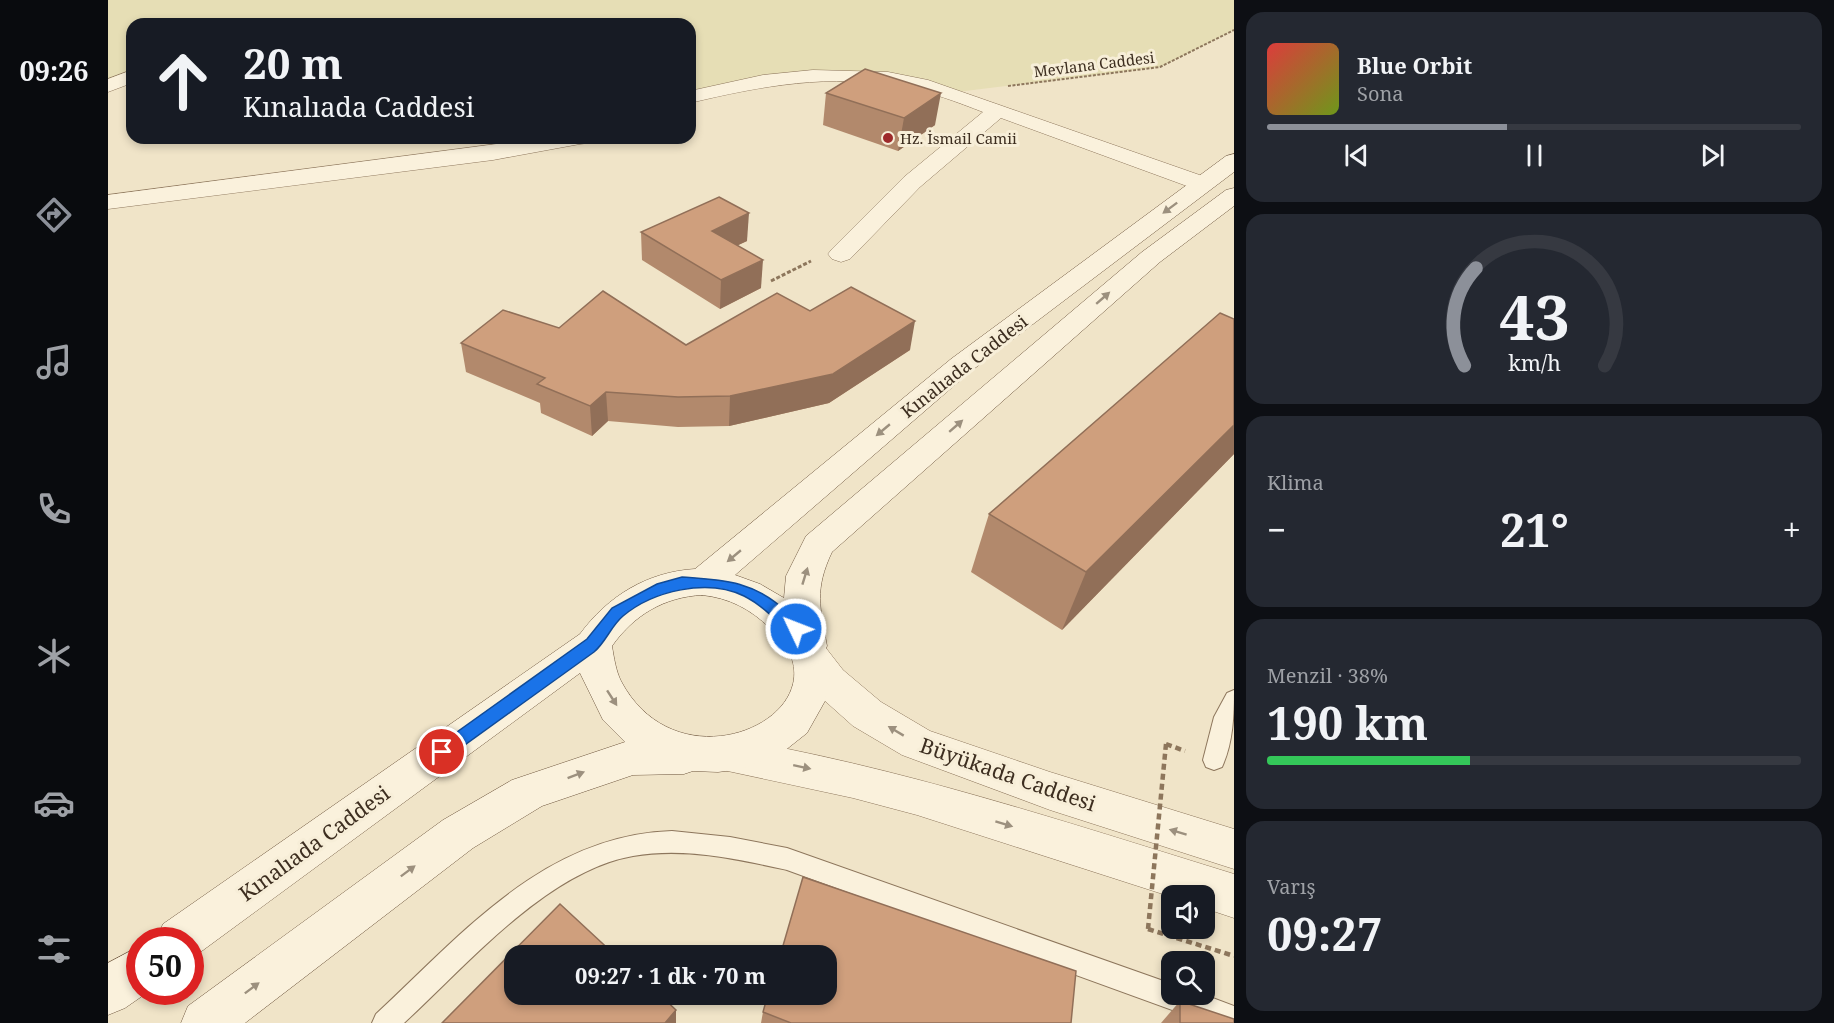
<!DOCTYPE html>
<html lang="tr">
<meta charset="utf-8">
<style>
:root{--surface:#171b24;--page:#242831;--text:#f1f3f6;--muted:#9ea1a6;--line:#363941;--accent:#8c9099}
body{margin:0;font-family:"Noto Serif",serif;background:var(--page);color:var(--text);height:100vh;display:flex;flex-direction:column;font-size:22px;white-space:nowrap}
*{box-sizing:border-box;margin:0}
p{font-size:20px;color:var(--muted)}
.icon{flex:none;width:33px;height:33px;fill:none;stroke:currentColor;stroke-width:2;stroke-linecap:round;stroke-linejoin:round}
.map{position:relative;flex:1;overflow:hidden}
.sheet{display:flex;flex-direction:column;gap:12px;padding:12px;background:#0d0f14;width:600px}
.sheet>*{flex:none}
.banner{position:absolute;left:18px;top:18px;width:570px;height:126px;border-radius:18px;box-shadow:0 3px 9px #0003;background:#171b24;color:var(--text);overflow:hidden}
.buttons{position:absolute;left:1053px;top:885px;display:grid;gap:12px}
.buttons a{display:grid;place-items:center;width:54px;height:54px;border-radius:12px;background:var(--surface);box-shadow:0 3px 9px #0003;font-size:30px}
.speed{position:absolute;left:18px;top:927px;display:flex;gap:12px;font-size:30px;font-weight:700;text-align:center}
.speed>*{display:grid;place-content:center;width:78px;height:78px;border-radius:50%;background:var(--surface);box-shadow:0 3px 9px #0003;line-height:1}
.speed .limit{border:9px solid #d22;background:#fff;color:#111}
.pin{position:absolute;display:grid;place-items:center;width:51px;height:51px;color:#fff;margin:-26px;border:3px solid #fff;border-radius:50%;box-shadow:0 2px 6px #0007}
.me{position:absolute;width:66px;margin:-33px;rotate:313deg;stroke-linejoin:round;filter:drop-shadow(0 0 4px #0008)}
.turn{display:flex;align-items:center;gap:21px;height:126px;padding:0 18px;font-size:27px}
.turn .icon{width:78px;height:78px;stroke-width:2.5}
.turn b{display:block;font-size:42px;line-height:51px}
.big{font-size:45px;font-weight:700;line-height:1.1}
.sheet .card{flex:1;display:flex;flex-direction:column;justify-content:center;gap:9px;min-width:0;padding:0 21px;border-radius:18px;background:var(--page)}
.sheet .dial{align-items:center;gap:0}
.dial svg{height:156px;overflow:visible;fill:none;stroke:var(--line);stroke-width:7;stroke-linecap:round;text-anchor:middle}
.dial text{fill:var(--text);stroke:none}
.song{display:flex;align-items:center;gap:18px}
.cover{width:72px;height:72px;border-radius:9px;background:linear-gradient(135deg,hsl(0 70% 55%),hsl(80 70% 35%))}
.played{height:6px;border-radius:3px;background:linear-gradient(90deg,var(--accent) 45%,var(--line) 45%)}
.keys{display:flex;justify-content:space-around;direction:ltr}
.heat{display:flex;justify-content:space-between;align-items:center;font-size:33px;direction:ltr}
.charge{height:9px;border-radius:4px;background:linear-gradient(90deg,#34c759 38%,var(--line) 0)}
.trip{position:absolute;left:396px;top:945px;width:333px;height:60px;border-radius:18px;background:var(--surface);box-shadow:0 3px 9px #0003;font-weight:700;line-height:60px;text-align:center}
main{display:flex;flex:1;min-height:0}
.dock{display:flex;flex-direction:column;width:108px;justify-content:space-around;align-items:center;background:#090b0e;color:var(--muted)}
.dock .icon{width:42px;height:42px}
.dock .current{color:var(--accent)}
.dock b{font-size:27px;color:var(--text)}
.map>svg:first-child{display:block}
.farmland{fill:#e6deb5}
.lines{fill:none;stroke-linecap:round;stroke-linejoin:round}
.service-casing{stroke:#8d765c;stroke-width:2}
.minor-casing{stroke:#8d765c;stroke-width:1}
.tertiary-casing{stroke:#8d765c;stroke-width:1}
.secondary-casing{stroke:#6f573f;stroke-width:1}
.path-far2{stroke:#8d765c;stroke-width:2;stroke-dasharray:3 1.5;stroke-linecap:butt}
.path-far1{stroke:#8d765c;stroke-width:3;stroke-dasharray:4 2;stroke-linecap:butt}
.path{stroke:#8d765c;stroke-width:4.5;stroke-dasharray:6 4;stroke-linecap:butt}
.service{fill:#faf1dc;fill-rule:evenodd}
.minor{fill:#faf1dc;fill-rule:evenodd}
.tertiary{fill:#faf1dc;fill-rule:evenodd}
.secondary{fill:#faf1dc;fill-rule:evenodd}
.path-bridge{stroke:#8d765c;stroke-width:4.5;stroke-dasharray:6 4;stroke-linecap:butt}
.wall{fill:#b2896c}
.shaded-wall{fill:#916f58}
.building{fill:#cf9f7d;stroke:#916f58;stroke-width:1.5}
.oneway{fill:#9c907e}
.route{fill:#1a73e8;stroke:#114b97;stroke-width:1.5}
.poi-dot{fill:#9e2a2b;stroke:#f7eed8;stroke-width:2}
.labels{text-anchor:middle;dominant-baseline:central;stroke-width:6;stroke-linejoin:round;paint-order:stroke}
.far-street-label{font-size:15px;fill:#3d2e20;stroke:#f7eed8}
.far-poi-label{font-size:15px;fill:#3d2e20;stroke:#f7eed8;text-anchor:start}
.street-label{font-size:18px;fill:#3d2e20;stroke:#f7eed8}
.near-street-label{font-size:21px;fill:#3d2e20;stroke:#f7eed8}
</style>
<main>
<nav class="dock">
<b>09:26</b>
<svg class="icon current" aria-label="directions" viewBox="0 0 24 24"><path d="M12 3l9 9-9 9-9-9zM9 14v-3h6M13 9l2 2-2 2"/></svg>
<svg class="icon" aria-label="music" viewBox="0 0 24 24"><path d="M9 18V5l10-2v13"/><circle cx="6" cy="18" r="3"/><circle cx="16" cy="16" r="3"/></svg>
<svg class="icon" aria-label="phone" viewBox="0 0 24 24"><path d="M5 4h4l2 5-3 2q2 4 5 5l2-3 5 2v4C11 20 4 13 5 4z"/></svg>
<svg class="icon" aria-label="climate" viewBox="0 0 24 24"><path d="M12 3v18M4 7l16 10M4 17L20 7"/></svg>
<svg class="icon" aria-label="car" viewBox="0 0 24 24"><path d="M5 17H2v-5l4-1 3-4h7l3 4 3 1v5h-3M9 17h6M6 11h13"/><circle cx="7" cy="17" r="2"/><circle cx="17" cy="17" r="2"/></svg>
<svg class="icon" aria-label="filters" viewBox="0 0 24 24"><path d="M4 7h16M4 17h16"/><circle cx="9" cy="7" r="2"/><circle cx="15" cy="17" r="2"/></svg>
</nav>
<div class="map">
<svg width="1126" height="1023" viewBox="0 0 1126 1023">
<rect width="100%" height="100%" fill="#f0e4c8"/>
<path class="farmland" d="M0 0H1126V30L1052 67 841 93 704 77 582 97V24H24V76L0 86Z"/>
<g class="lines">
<defs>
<g id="service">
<path d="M1126 690C1126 716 1125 743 1114 767L1106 770 1098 767 1095 760 1106 717 1119 693Z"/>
<path d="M564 831 622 837 679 848 1064 984V994H1094L1126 1006V1023H1100L679 870C629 859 577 847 525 856 439 871 359 965 296 1023H264L268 1014C355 933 437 835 564 831Z"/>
</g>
<g id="minor">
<path d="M24 70V83L0 92V79Z"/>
<path d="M705 70 780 72 820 80 1103 179 1106 184 1103 189H1087L893 118 812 187 742 259 733 262 724 259 720 254 724 249 796 177 875 112C849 102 823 92 796 87 724 73 652 86 582 103V91L655 75Z"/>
<path d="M434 138H483L480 143 472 144 385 160 0 209V195Z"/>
</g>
<g id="tertiary">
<path d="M701 639 714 643 735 670 773 702 822 731 942 772 1126 829V869L942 810 794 755 745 726 707 692 682 654 688 643Z"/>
<path d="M615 737C790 766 957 822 1126 874V918L1096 908V896L1064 897 809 815 745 798 601 767 595 755 601 743Z"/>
</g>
<g id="secondary">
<path d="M1126 154V172L863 371 627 575 652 584 676 598 678 576 698 536 1034 252 1118 190 1126 188V206L1052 262 724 552C706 590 712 607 719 646L717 650 722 674 717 701 699 733 675 752 633 769 610 772 585 771 576 774 525 775 434 806 365 848 137 1023H73L80 1006 335 820 404 780 517 742 495 720 472 673 87 956 82 958V940H48L55 924 472 634C500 596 539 572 587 569L843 359 1118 156ZM594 595C622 598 642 609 662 628 750 706 575 798 513 681 508 671 506 658 504 646 526 615 556 597 594 595Z"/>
<path d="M32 946V992H40L17 1008 0 1015V963Z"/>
</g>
</defs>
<use href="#service" class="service-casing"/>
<use href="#minor" class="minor-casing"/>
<use href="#tertiary" class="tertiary-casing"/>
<use href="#secondary" class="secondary-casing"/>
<path class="path-far2" d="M900 86 1052 67 1126 30"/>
<path class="path-far1" d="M663 281 703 261"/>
<g class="path">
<path d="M1058 744 1077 751"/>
<path d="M1040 929 1126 956"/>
</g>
<use href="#service" class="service"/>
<use href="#minor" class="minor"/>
<use href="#tertiary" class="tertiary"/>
<use href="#secondary" class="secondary"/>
<path class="path-bridge" d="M1040 929 1058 744"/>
</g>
<g class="wall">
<path d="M718 93 827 125 790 151 715 125Z"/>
<path d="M533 232 639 241 630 245 653 288 612 309 534 260Z"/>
<path d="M702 311 802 350 721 403 621 426 570 427 500 421 484 436 433 413 432 403 358 372 353 343 451 328 578 345Z"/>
<path d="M1126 319V454L954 630 863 572 881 514Z"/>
<path d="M1072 1001 1126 1023H1053Z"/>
<path d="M655 1012 963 1023H653Z"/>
</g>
<g class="shaded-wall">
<path d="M833 93 827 125 790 151 796 118Z"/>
<path d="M641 213 639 241 603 258 604 231Z"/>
<path d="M655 260 653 288 612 309 613 280Z"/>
<path d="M807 321 802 350 721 403 621 426 622 396Z"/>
<path d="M498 392 500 421 484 436 482 406Z"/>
<path d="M1126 425V454L954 630 978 572Z"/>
<path d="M568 1010V1023H557Z"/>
</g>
<g class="building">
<path d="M757 69 833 93 796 118 718 93Z"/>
<path d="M611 197 641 213 604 231 655 260 613 280 533 232Z"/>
<path d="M743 287 807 321 725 374 622 396 570 397 498 392 482 406 429 384 437 378 353 343 395 310 451 328 495 291 578 345 669 293 702 311Z"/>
<path d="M1112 313 1126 319V425L978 572 881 514Z"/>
<path d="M695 877 968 971 963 1023H683L655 1012 660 994H718V956H672Z"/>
<path d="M452 904 508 956H406V994H551L568 1010 557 1023H334Z"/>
<path d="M1072 1001 1126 1019V1023H1072Z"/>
</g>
<defs><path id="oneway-solid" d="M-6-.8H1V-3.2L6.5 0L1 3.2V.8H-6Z" transform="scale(1.5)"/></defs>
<g class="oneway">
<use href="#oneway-solid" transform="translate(1062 208) rotate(143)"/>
<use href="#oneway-solid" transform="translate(995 298) rotate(-41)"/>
<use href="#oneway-solid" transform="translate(848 426) rotate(-41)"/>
<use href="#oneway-solid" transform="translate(775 430) rotate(140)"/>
<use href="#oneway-solid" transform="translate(626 556) rotate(140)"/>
<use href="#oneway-solid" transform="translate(697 576) rotate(-73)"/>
<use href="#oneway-solid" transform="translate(504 698) rotate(57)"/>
<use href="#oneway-solid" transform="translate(788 731) rotate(-149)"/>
<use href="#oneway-solid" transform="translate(694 767) rotate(12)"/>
<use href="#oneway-solid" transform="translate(468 775) rotate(-21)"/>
<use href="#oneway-solid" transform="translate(896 824) rotate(17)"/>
<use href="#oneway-solid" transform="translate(1070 832) rotate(-163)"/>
<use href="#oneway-solid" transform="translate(300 871) rotate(-37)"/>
<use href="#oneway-solid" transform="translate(144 988) rotate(-37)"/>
</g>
<path class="route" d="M574 577C617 580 646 581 679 612 685 618 692 622 695 629L693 634H682C668 620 654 605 636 596 599 578 545 591 515 616 503 626 498 642 486 652 437 687 389 722 340 757L334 759 328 757 326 752 328 747 479 639 504 608 549 584Z"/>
<circle class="poi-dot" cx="780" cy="138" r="6"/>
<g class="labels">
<g class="far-street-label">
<text transform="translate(986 64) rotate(-7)">Mevlana Caddesi</text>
</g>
<g class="far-poi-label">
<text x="792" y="138">Hz. İsmail Camii</text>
</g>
<g class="street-label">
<text transform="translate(856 366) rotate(-38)">Kınalıada Caddesi</text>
</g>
<g class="near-street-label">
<text transform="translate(900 774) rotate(19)">Büyükada Caddesi</text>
<text transform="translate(206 843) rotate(-36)">Kınalıada Caddesi</text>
</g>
</g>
</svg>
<div class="buttons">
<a><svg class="icon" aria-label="sound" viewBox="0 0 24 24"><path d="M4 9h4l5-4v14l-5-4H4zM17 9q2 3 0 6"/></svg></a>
<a><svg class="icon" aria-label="search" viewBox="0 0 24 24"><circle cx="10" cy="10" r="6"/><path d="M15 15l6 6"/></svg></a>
</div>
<div class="speed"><div class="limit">50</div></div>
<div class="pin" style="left:334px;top:752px;background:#d93025"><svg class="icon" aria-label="arrive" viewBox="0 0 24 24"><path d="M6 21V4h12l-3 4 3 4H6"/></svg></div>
<svg class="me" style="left:688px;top:629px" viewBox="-20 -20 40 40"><circle r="17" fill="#1a73e8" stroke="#fff" stroke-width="3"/><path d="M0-11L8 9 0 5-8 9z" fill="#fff"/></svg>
<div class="trip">09:27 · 1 dk · 70 m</div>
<div class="banner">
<div class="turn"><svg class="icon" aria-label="ahead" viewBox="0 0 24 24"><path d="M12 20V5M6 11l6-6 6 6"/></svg><div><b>20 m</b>Kınalıada Caddesi</div></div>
</div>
</div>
<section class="sheet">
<div class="card">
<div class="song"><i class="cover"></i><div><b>Blue Orbit</b><p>Sona</p></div></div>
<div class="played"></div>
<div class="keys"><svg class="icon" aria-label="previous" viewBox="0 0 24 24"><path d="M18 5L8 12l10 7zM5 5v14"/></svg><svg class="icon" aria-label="pause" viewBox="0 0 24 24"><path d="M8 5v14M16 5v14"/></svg><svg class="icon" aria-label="next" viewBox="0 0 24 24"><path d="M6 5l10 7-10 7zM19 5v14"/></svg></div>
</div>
<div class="card dial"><svg viewBox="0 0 100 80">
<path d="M14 69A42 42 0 1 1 86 69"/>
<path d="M14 69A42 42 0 0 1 20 19" stroke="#8c9099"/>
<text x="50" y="56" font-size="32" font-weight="700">43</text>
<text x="50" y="72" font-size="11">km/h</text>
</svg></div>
<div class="card"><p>Klima</p>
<div class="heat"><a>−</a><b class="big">21°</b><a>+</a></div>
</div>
<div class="card"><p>Menzil · 38%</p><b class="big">190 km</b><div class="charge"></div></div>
<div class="card"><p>Varış</p><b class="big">09:27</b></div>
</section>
</main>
